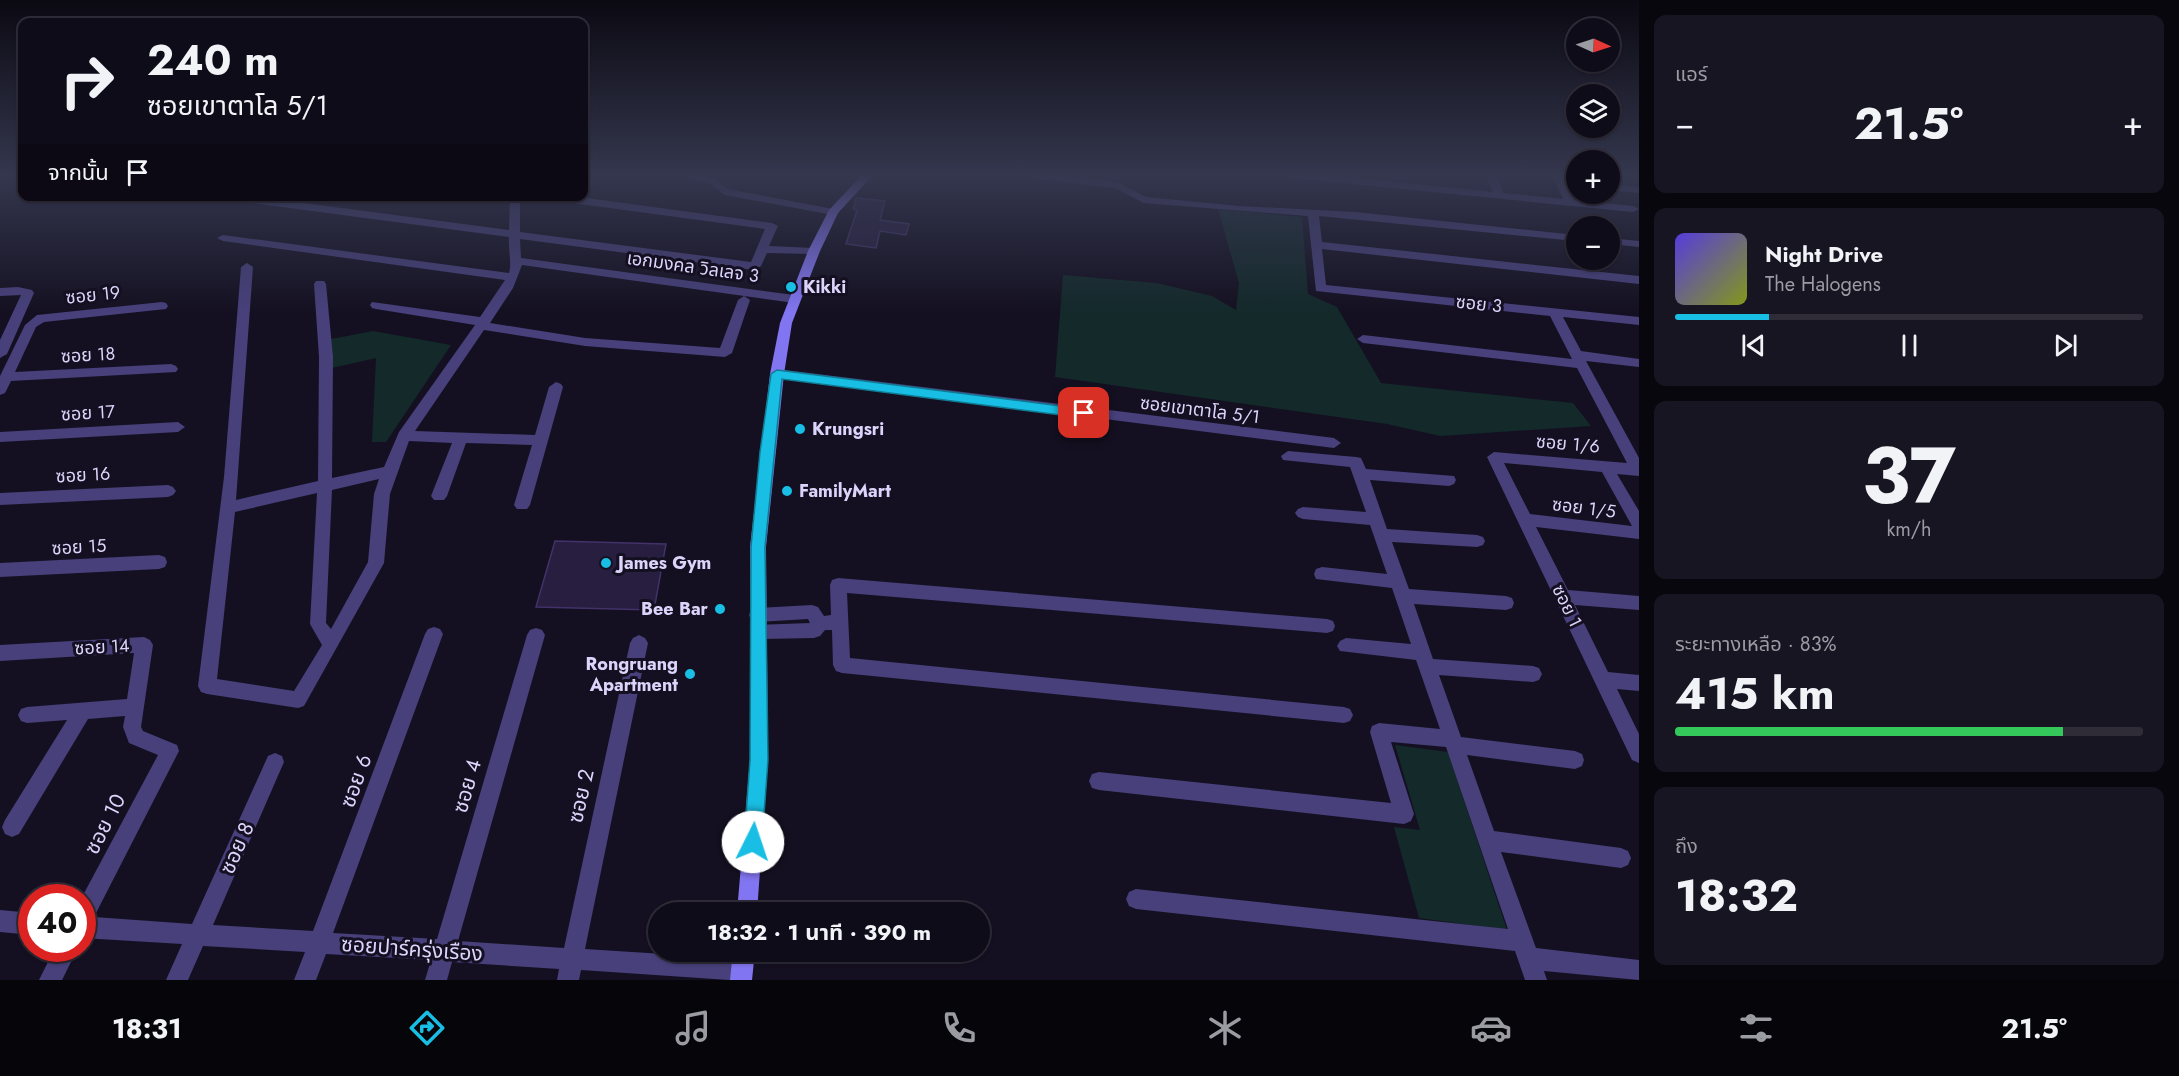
<!DOCTYPE html>
<html lang="th">
<meta charset="utf-8">
<style>
:root{--surface:#0f0c19;--page:#181522;--text:#f1f3f6;--muted:#9b9ba2;--line:#2f2c38;--accent:#18bee3}
body{margin:0;font-family:Jost,"Noto Sans Thai",sans-serif;background:var(--page);color:var(--text);height:100vh;display:flex;flex-direction:column;font-size:22px;white-space:nowrap}
*{box-sizing:border-box;margin:0}
p{font-size:20px;color:var(--muted)}
.icon{flex:none;width:33px;height:33px;fill:none;stroke:currentColor;stroke-width:2;stroke-linecap:round;stroke-linejoin:round}
.map{position:relative;flex:1;overflow:hidden}
.panel{display:flex;flex-direction:column;gap:15px;padding:15px;background:#08070e;width:540px}
.panel>*{flex:none}
.hud{position:absolute;left:18px;top:18px;width:570px;height:183px;border-radius:12px;box-shadow:0 2px 4px #0004,0 0 0 2px var(--line);background:#0f0c19;color:var(--text);overflow:hidden}
.needle{width:39px;rotate:93deg}
.buttons{position:absolute;left:1566px;top:18px;display:grid;gap:12px}
.buttons a{display:grid;place-items:center;width:54px;height:54px;border-radius:50%;background:var(--surface);box-shadow:0 2px 4px #0004,0 0 0 2px var(--line);font-size:30px}
.speed{position:absolute;left:18px;top:884px;display:flex;gap:12px;font-size:30px;font-weight:700;text-align:center}
.speed>*{display:grid;place-content:center;width:78px;height:78px;border-radius:50%;background:var(--surface);box-shadow:0 2px 4px #0004,0 0 0 2px var(--line);line-height:1}
.speed .limit{border:9px solid #d22;background:#fff;color:#111}
.pin{position:absolute;display:grid;place-items:center;width:51px;height:51px;color:#fff;margin:-26px;border-radius:12px;box-shadow:0 3px 9px #0006}
.me{position:absolute;width:66px;margin:-33px;rotate:4deg;stroke-linejoin:round;filter:drop-shadow(0 0 4px #0008)}
.turn{display:flex;align-items:center;gap:21px;height:126px;padding:0 30px;font-size:27px}
.turn .icon{width:78px;height:78px;stroke-width:2.5}
.turn b{display:block;font-size:42px;line-height:51px}
.then{display:flex;align-items:center;height:57px;padding:0 30px;background:#0003;gap:12px;font-size:22px}
.big{font-size:45px;font-weight:700;line-height:1.1}
.panel .card{flex:1;display:flex;flex-direction:column;justify-content:center;gap:9px;min-width:0;padding:0 21px;border-radius:12px;background:var(--page)}
.panel .dial{align-items:center;gap:0}
.dial b{font-size:78px;line-height:1}
.song{display:flex;align-items:center;gap:18px}
.cover{width:72px;height:72px;border-radius:9px;background:linear-gradient(135deg,hsl(250 70% 55%),hsl(70 70% 35%))}
.played{height:6px;border-radius:3px;background:linear-gradient(90deg,var(--accent) 20%,var(--line) 20%)}
.keys{display:flex;justify-content:space-around;direction:ltr}
.heat{display:flex;justify-content:space-between;align-items:center;font-size:33px;direction:ltr}
.charge{height:9px;border-radius:4px;background:linear-gradient(90deg,#34c759 83%,var(--line) 0)}
.trip{position:absolute;left:648px;top:902px;width:342px;height:60px;border-radius:30px;background:var(--surface);box-shadow:0 2px 4px #0004,0 0 0 2px var(--line);font-weight:700;line-height:60px;text-align:center}
.dock{display:flex;height:96px;justify-content:space-around;align-items:center;background:#06050a;color:var(--muted)}
.dock .icon{width:42px;height:42px}
.dock .current{color:var(--accent)}
.dock b{font-size:27px;color:var(--text)}
main{display:flex;flex:1;min-height:0}
.map>svg:first-child{display:block}
.green{fill:#13292a}
.building{fill:#271e40;stroke:#423269;stroke-width:1.5}
.lines{fill:none;stroke-linecap:round;stroke-linejoin:round}
.street{fill:#47407b;fill-rule:evenodd}
.secondary{fill:#8275f1;fill-rule:evenodd}
.route{fill:#18bee3;stroke:#107c94;stroke-width:1.5}
.poi-dot{fill:#18bee3;stroke:#141021;stroke-width:2}
.labels{text-anchor:middle;dominant-baseline:central;stroke-width:6;stroke-linejoin:round;paint-order:stroke}
.street-label{font-size:18px;fill:#dcd4fb;stroke:#141021}
.poi-label{font-size:18px;font-weight:bold;fill:#dcd4fb;stroke:#141021;text-anchor:start}
.near-street-label{font-size:21px;fill:#dcd4fb;stroke:#141021}
</style>
<main>
<div class="map">
<svg width="1639" height="980" viewBox="0 0 1639 980">
<rect width="100%" height="100%" fill="#141021"/>
<g class="green">
<path d="M1218 209 1302 217 1308 294 1337 307 1381 383 1573 403 1591 426 1440 436 1387 424 1055 377 1063 275 1157 283 1212 296 1236 310 1239 283Z"/>
<path d="M373 331 451 345 386 442H372L376 358 332 368 331 339Z"/>
<path d="M1395 745 1448 752 1507 930 1419 918 1394 827 1420 830Z"/>
</g>
<g class="building">
<path d="M856 198 885 201 880 220 909 224 906 235 880 231 876 248 846 244 857 210 853 209Z"/>
<path d="M555 541 666 544 654 610 536 607Z"/>
</g>
<g class="lines">
<g class="street">
<path d="M676 175H698L714 179 728 189 833 209 839 212 833 215 725 195 710 184Z"/>
<path d="M1026 175H1062L1117 182 1146 197 1239 206 1355 212 1576 235V241L1319 216 1322 242 1639 276V284L1322 249 1326 285 1639 317V325L1563 317 1581 351 1639 359V367L1586 361 1639 458V476L1617 474 1639 511V539L1536 527 1568 590 1639 596V610L1575 605 1608 672 1639 675V691L1617 689 1639 734V763L1632 760 1487 457 1494 452 1627 463 1577 368 1363 343 1357 339 1363 335 1572 359 1550 316 1316 291 1308 216 1144 203 1115 188 1031 178ZM1504 463 1602 472 1632 526 1530 514Z"/>
<path d="M1287 175H1328L1493 192 1486 175H1496L1504 193 1563 199 1552 175H1562L1574 200 1633 206 1639 209 1633 212 1292 178Z"/>
<path d="M1610 184 1639 187V193L1610 190Z"/>
<path d="M250 196 509 230 510 196H520V232L751 262 765 229 543 199 538 196H572L772 223 778 226 769 246 814 248 820 251 814 254 767 253 761 266 755 270 520 239 521 258 794 295 800 299 794 303 522 265 513 288 490 323 585 338 720 348 738 300 744 296 750 300 732 353 725 357 585 346 484 330 415 431 535 435 549 387 556 382 561 384 563 387 530 505 527 509H517L514 505 532 445 466 443 447 496 444 500H434L431 496 452 443 409 441 390 494 384 563 304 706 298 708 207 694 201 692 198 686 224 477 241 267 247 263 253 267 236 500 318 481 319 357 314 284 316 281H324L326 284 333 357 332 478 384 467 399 432 475 325 376 309 372 308 370 305 372 302 480 317 505 280 223 241 217 238 223 235 509 273C512 262 508 249 509 237L229 200 224 197ZM379 479 374 494 368 562 331 629 326 623 332 490ZM317 493 310 624 322 645 294 691 217 679 235 512Z"/>
<path d="M1610 238 1639 241V247L1610 244Z"/>
<path d="M18 287 32 290 34 293 7 354 0 358V340L21 295 0 296V288Z"/>
<path d="M162 302 166 303 168 306 166 309 44 322 36 327 15 372 171 364 176 366 178 369 176 372 11 381 5 393 0 395V376L25 325 37 315Z"/>
<path d="M777 369 1334 438 1341 443 1334 448 772 377 770 374 772 371Z"/>
<path d="M178 422 185 427 178 432 0 442V432Z"/>
<path d="M1288 451 1356 457 1361 458 1366 469 1454 476 1456 480 1454 484 1449 486 1370 480 1387 529 1477 535 1483 537 1485 541 1483 545 1477 547 1392 542 1409 589 1506 596 1512 598 1514 603 1512 608 1506 610 1414 604 1433 659 1533 666 1539 668 1542 674 1539 680 1533 682 1439 675 1461 737 1575 751 1582 754 1584 760 1582 766 1575 769 1467 755 1494 831 1621 848 1628 851 1631 858 1628 865 1621 868 1501 852 1536 948 1639 960V980L1544 971 1547 980H1525L1515 951 1136 909 1129 906 1126 899 1129 892 1136 889 1508 929 1446 747 1391 742 1414 814 1411 821 1404 824 1099 790 1092 788 1089 781 1092 774 1099 772 1391 803 1370 732 1372 726 1379 723 1440 729 1416 660 1340 651 1337 646 1340 641 1346 638 1411 644 1392 588 1316 579 1314 574 1316 569 1322 567 1387 574 1370 525 1303 519 1298 517 1295 513 1298 509 1303 507 1366 512 1350 467 1283 460 1281 456Z"/>
<path d="M168 485 173 487 176 491 173 495 168 497 0 505V493Z"/>
<path d="M159 555 165 557 167 562 165 567 159 569 0 577V563Z"/>
<path d="M838 578 1327 619 1333 621 1335 626 1333 631 1327 633 847 593 850 658 1344 707 1350 709 1353 715 1350 721 1344 723 842 673 836 671 833 665 832 630H825L820 636 814 638 758 639 752 637 750 632 752 627 758 625 810 623 808 619 757 622 751 620 749 615 751 610 757 608 812 605 818 607 824 616 831 615 830 585 832 580Z"/>
<path d="M434 627 440 629 443 634 333 933 437 939 527 635 530 630 536 628 542 630 545 635 458 941 564 948 630 643 633 638 639 635 645 638 648 643 585 949 742 959 750 962 753 970 750 978 729 980 581 970 579 980H557L559 969 452 962 447 980H425L431 960 326 954 316 980H294L305 952 203 946 188 980H166L182 944 82 938V897L158 755 129 743 123 727 125 716 88 719 19 834 12 837 5 834 2 827 5 820 67 720 27 723 21 721 18 715 21 709 27 707 127 699 134 653 0 661V645L144 637 150 640 153 645 141 727 143 731 177 745 179 751 94 917 192 924 268 756 275 753 282 756 284 762 213 925 313 931 425 634 428 629Z"/>
<path d="M0 910 32 913V935L0 932Z"/>
<path d="M55 948H78L62 980H39Z"/>
</g>
<g class="secondary">
<path d="M862 175H873L838 213 820 251 792 323 784 374 766 547 768 760 757 912H737L750 760V547L770 374 780 323 808 251 829 210Z"/>
<path d="M733 951H755L752 980H730Z"/>
</g>
</g>
<linearGradient id="sky" x2="0" y2="1"><stop stop-color="#0b0912"/><stop offset="0.56" stop-color="#34374e"/><stop offset="1" stop-color="#34374e" stop-opacity="0"/></linearGradient>
<rect width="1639" height="313" fill="url(#sky)"/>
<path class="route" d="M777 370 1084 409 1090 413 1084 418 782 379 765 547 768 760 762 842 759 848 753 851 746 848 744 842 750 760 751 547 760 452 771 374Z"/>
<g class="poi-dot">
<circle cx="791" cy="287" r="6"/>
<circle cx="800" cy="429" r="6"/>
<circle cx="787" cy="491" r="6"/>
<circle cx="606" cy="563" r="6"/>
<circle cx="720" cy="609" r="6"/>
<circle cx="690" cy="674" r="6"/>
</g>
<g class="labels">
<g class="street-label">
<text transform="translate(693 267) rotate(8)">เอกมงคล วิลเลจ 3</text>
<text transform="translate(93 295) rotate(-6)">ซอย 19</text>
<text transform="translate(1479 304) rotate(6)">ซอย 3</text>
<text transform="translate(88 355) rotate(-3)">ซอย 18</text>
<text transform="translate(1200 410) rotate(7)">ซอยเขาตาโล 5/1</text>
<text transform="translate(88 413) rotate(-3)">ซอย 17</text>
<text transform="translate(1568 444) rotate(5)">ซอย 1/6</text>
<text transform="translate(83 475) rotate(-3)">ซอย 16</text>
<text transform="translate(1584 508) rotate(7)">ซอย 1/5</text>
<text transform="translate(79 547) rotate(-3)">ซอย 15</text>
<text transform="translate(1567 606) rotate(64)">ซอย 1</text>
<text transform="translate(102 647) rotate(-3)">ซอย 14</text>
</g>
<g class="poi-label">
<text x="803" y="287">Kikki</text>
<text x="812" y="429">Krungsri</text>
<text x="799" y="491">FamilyMart</text>
<text x="618" y="563">James Gym</text>
<text x="708" y="609" text-anchor="end">Bee Bar</text>
<text x="678" y="664" text-anchor="end">Rongruang<tspan x="678" dy="21">Apartment</tspan></text>
</g>
<g class="near-street-label">
<text transform="translate(356 781) rotate(-70)">ซอย 6</text>
<text transform="translate(467 786) rotate(-74)">ซอย 4</text>
<text transform="translate(581 796) rotate(-77)">ซอย 2</text>
<text transform="translate(105 824) rotate(-63)">ซอย 10</text>
<text transform="translate(237 848) rotate(-66)">ซอย 8</text>
<text transform="translate(412 949) rotate(4)">ซอยปาร์ครุ่งเรือง</text>
</g>
</g>
</svg>
<div class="buttons">
<a><svg class="needle" viewBox="-14 -14 28 28"><path d="M0-13l5 13h-10z" fill="#e53935"/><path d="M0 13l5-13h-10z" fill="#9b9ba2"/></svg></a>
<a><svg class="icon" aria-label="layers" viewBox="0 0 24 24"><path d="M12 4l9 5-9 5-9-5zM3 14l9 5 9-5"/></svg></a>
<a>+</a>
<a>−</a>
</div>
<div class="speed"><div class="limit">40</div></div>
<div class="pin" style="left:1084px;top:413px;background:#d93025"><svg class="icon" aria-label="arrive" viewBox="0 0 24 24"><path d="M6 21V4h12l-3 4 3 4H6"/></svg></div>
<svg class="me" style="left:753px;top:842px" viewBox="-20 -20 40 40"><circle r="19" fill="#fff"/><path d="M0-13L10 11 0 6-10 11z" fill="#18bee3"/></svg>
<div class="trip">18:32 · 1 นาที · 390 m</div>
<div class="hud">
<div class="turn"><svg class="icon" aria-label="right" viewBox="0 0 24 24"><path d="M7 20v-9h11M14 6l5 5-5 5"/></svg><div><b>240 m</b>ซอยเขาตาโล 5/1</div></div>
<div class="then">จากนั้น<svg class="icon" aria-label="arrive" viewBox="0 0 24 24"><path d="M6 21V4h12l-3 4 3 4H6"/></svg></div>
</div>
</div>
<section class="panel">
<div class="card"><p>แอร์</p>
<div class="heat"><a>−</a><b class="big">21.5°</b><a>+</a></div>
</div>
<div class="card">
<div class="song"><i class="cover"></i><div><b>Night Drive</b><p>The Halogens</p></div></div>
<div class="played"></div>
<div class="keys"><svg class="icon" aria-label="previous" viewBox="0 0 24 24"><path d="M18 5L8 12l10 7zM5 5v14"/></svg><svg class="icon" aria-label="pause" viewBox="0 0 24 24"><path d="M8 5v14M16 5v14"/></svg><svg class="icon" aria-label="next" viewBox="0 0 24 24"><path d="M6 5l10 7-10 7zM19 5v14"/></svg></div>
</div>
<div class="card dial"><b>37</b><p>km/h</p></div>
<div class="card"><p>ระยะทางเหลือ · 83%</p><b class="big">415 km</b><div class="charge"></div></div>
<div class="card"><p>ถึง</p><b class="big">18:32</b></div>
</section>
</main>
<nav class="dock">
<b>18:31</b>
<svg class="icon current" aria-label="directions" viewBox="0 0 24 24"><path d="M12 3l9 9-9 9-9-9zM9 14v-3h6M13 9l2 2-2 2"/></svg>
<svg class="icon" aria-label="music" viewBox="0 0 24 24"><path d="M9 18V5l10-2v13"/><circle cx="6" cy="18" r="3"/><circle cx="16" cy="16" r="3"/></svg>
<svg class="icon" aria-label="phone" viewBox="0 0 24 24"><path d="M5 4h4l2 5-3 2q2 4 5 5l2-3 5 2v4C11 20 4 13 5 4z"/></svg>
<svg class="icon" aria-label="climate" viewBox="0 0 24 24"><path d="M12 3v18M4 7l16 10M4 17L20 7"/></svg>
<svg class="icon" aria-label="car" viewBox="0 0 24 24"><path d="M5 17H2v-5l4-1 3-4h7l3 4 3 1v5h-3M9 17h6M6 11h13"/><circle cx="7" cy="17" r="2"/><circle cx="17" cy="17" r="2"/></svg>
<svg class="icon" aria-label="filters" viewBox="0 0 24 24"><path d="M4 7h16M4 17h16"/><circle cx="9" cy="7" r="2"/><circle cx="15" cy="17" r="2"/></svg>
<b>21.5°</b>
</nav>
